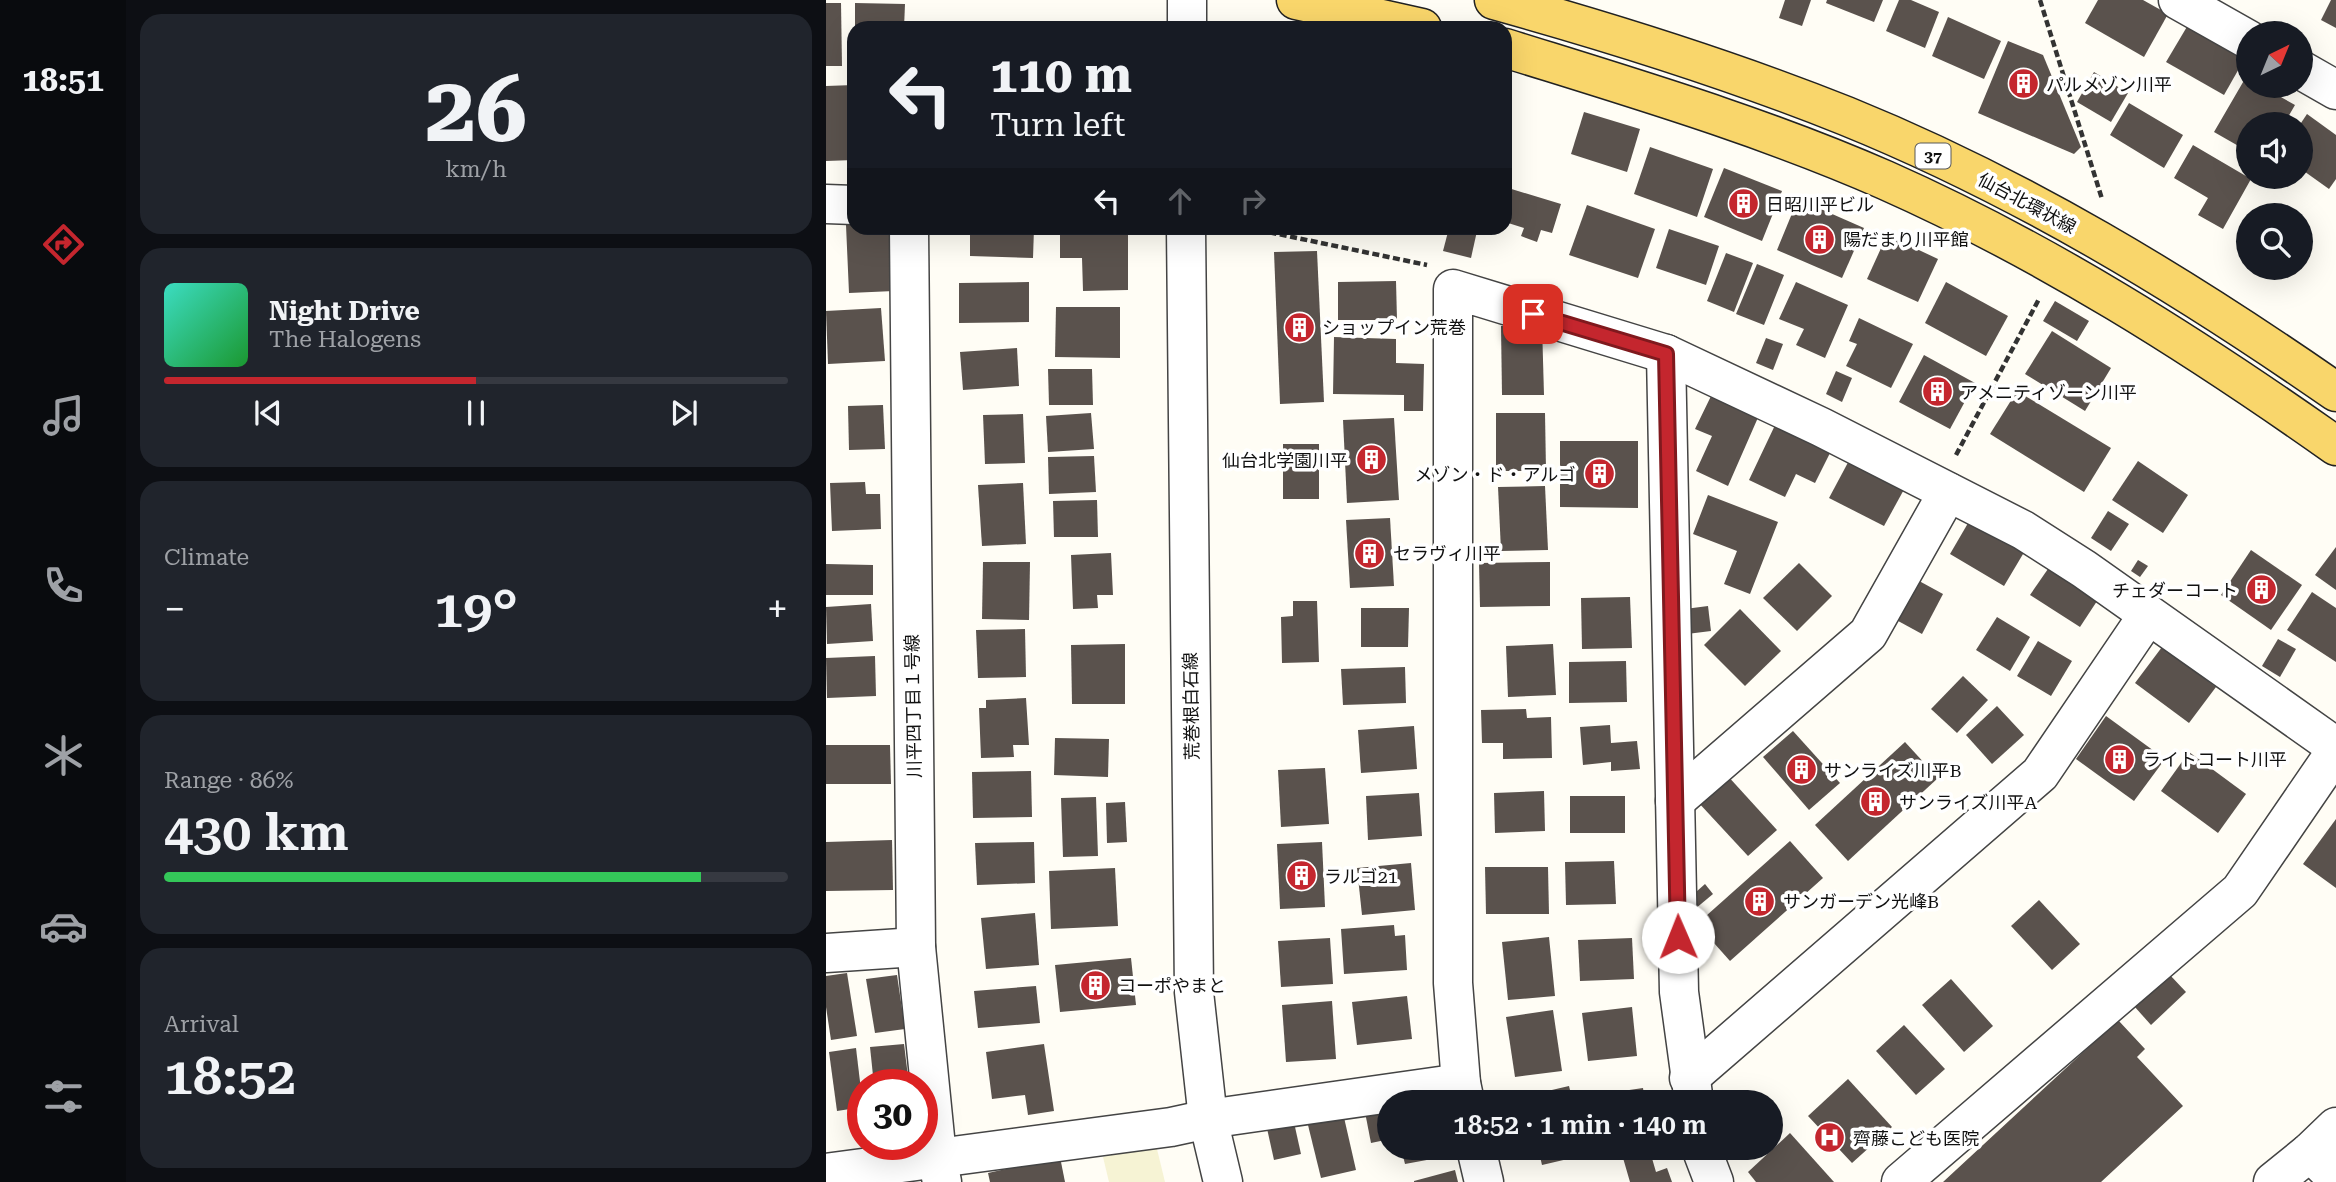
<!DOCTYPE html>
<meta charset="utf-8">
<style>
:root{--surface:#171b24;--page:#20242c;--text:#f1f3f6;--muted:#9ea1a6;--line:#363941;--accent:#c4262e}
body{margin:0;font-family:"Roboto Serif","Noto Sans JP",serif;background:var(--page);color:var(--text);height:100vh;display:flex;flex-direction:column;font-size:26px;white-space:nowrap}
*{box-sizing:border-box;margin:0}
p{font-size:23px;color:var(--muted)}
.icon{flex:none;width:38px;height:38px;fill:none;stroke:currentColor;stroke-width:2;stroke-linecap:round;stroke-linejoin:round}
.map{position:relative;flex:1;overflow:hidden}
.panel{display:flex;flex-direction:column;gap:14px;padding:14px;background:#0d0f14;width:700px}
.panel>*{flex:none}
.guide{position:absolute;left:21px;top:21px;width:665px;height:214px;border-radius:21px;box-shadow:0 7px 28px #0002;background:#171b24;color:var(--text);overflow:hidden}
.needle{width:46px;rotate:43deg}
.fabs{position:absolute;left:1410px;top:21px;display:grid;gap:14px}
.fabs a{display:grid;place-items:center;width:77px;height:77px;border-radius:50%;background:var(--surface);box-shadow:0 7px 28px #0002;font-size:35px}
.speed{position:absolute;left:21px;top:1069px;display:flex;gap:14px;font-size:35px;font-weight:700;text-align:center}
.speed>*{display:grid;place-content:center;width:91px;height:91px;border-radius:50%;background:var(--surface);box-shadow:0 7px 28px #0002;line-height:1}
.speed .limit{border:10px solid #d22;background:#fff;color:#111}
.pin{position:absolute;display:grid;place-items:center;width:60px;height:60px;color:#fff;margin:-30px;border-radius:14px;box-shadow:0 4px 10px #0006}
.me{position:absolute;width:77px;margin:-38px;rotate:359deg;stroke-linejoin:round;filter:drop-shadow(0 0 5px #0008)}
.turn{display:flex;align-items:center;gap:24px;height:147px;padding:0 28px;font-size:32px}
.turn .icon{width:91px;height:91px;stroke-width:2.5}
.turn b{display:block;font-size:49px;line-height:60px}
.lanes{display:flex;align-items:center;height:66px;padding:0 28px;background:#0003;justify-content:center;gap:35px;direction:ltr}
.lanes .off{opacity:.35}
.big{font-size:52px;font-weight:600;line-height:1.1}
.panel .tile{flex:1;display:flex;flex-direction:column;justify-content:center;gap:10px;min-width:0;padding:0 24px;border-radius:21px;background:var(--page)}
.panel .dial{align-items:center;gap:0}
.dial b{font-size:91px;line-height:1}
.song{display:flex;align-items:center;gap:21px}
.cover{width:84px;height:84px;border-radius:10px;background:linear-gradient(135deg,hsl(170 70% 55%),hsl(130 70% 35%))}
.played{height:7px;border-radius:4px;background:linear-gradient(90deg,var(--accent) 50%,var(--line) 50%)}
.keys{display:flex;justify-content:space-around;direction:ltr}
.heat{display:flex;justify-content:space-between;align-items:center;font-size:38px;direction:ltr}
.charge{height:10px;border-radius:5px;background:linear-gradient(90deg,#34c759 86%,var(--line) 0)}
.trip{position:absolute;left:551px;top:1090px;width:406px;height:70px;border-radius:35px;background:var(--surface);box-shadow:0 7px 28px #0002;font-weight:600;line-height:70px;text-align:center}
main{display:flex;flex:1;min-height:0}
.tab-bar{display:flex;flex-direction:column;width:126px;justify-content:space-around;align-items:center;background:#090b0e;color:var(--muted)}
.tab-bar .icon{width:49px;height:49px}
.tab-bar .active{color:var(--accent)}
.tab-bar b{font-size:32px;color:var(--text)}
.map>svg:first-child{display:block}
.farmland{fill:#f6f3d4}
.building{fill:#5a524d}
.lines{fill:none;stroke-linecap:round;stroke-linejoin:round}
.minor-casing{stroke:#444;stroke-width:41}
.major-casing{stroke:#222;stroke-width:41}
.path{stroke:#333;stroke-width:4.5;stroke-dasharray:7 3.5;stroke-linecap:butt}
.minor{stroke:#fff;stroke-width:38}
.major{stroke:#f9d66b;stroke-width:38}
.route-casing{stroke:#7f191e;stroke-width:18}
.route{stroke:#c4262e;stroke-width:12}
.labels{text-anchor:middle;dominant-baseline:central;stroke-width:7;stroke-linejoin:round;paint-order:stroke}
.shield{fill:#fff;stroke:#585858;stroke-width:2}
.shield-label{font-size:16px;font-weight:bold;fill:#111}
.poi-label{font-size:18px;fill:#111;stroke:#fff;text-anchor:start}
.street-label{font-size:18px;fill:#111;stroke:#fff}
</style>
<main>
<nav class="tab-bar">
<b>18:51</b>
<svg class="icon active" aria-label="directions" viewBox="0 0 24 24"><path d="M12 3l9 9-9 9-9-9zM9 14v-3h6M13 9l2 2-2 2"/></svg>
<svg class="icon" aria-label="music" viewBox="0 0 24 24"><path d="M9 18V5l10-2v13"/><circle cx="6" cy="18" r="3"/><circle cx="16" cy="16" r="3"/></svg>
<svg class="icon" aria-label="phone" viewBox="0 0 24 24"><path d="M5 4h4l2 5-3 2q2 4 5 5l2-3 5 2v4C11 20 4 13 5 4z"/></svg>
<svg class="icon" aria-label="climate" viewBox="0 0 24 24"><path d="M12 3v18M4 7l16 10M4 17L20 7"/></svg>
<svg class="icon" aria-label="car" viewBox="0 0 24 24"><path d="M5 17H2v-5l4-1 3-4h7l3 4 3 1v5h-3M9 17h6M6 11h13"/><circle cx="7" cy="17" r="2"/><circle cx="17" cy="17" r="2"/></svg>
<svg class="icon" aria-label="filters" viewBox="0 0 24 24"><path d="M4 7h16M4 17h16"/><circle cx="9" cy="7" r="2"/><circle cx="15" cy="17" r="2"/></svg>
</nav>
<section class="panel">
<div class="tile dial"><b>26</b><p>km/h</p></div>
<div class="tile">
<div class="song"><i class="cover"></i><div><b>Night Drive</b><p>The Halogens</p></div></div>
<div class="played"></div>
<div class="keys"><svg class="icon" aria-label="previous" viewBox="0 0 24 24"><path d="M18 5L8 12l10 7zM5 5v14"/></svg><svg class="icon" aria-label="pause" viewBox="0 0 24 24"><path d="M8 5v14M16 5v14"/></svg><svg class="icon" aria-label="next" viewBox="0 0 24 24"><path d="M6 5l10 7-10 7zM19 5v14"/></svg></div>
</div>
<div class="tile"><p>Climate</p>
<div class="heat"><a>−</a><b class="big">19°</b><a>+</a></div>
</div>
<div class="tile"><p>Range · 86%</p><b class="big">430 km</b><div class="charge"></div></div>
<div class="tile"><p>Arrival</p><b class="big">18:52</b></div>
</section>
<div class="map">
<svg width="1510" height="1182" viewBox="0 0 1510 1182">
<rect width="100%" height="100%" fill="#fffdf5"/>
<path class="farmland" d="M330 1145 339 1182H283L277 1157Z"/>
<g class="building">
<path d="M959 0H985L976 26 953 18Z"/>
<path d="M1001 0H1057L1048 22 1000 3Z"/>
<path d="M1073 0H1085L1113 12 1099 48 1060 31Z"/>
<path d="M1272 0H1317L1342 14 1318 57 1259 23Z"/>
<path d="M1505 0H1510V28L1495 20Z"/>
<path d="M0 3H15L16 66H0Z"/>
<path d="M29 3 79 4 78 28H29Z"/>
<path d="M1122 17 1175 41 1158 79 1106 56Z"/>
<path d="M100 21 153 23V28H100Z"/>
<path d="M1362 25 1419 58 1398 95 1340 62Z"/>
<path d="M1182 41 1217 55 1255 147 1248 154 1152 113Z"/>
<path d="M1268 72 1302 93 1285 122 1251 102Z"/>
<path d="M1420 77 1423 79V86H1435L1469 105 1458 124H1423V152L1388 132Z"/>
<path d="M28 85V160L0 161V86Z"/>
<path d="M1303 103 1357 135 1338 168 1284 135Z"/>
<path d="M758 112 814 129 801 172 745 154Z"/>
<path d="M1481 114 1510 135V179L1503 189 1475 169V123Z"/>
<path d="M1367 145 1425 179 1397 229 1372 215 1382 198 1348 178Z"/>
<path d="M824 147 887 169 871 217 808 194Z"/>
<path d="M898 168 956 191 936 241 878 217Z"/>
<path d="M679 187 735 204 726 233 715 230 711 242 695 236 698 228 679 222Z"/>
<path d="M972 199 1038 228 1016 278 951 250Z"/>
<path d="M761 205 829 229 812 278 743 255Z"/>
<path d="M28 224V228H66L68 291 23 293 20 225Z"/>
<path d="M144 228H208L207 258 144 256Z"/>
<path d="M234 228H302V290L257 291 256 258H234Z"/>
<path d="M623 228 651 231 645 258 617 251Z"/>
<path d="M843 229 893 246 880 285 830 268Z"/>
<path d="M1061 235 1112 259 1092 302 1041 279Z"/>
<path d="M491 251 498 402 454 404 448 252Z"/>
<path d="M900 253 927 263 908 312 881 301Z"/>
<path d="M931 264 958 275 938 325 910 314Z"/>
<path d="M570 281 571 320H512V282Z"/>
<path d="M203 282V322L133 323V283Z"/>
<path d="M970 282 1022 305 999 358 970 345 978 329 953 319Z"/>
<path d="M1120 282 1182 316 1160 356 1099 323Z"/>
<path d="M1229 301 1263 321 1251 341 1217 321Z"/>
<path d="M230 307H294V358L229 357Z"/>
<path d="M55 308 59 361 2 364 0 311Z"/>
<path d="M1033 318 1087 344 1065 388 1020 366 1031 344 1023 341Z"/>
<path d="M716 325 718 395H676L675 326Z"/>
<path d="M1226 331 1285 368 1259 411 1199 374Z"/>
<path d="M508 337 570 339V363L598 364 597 411H578V395L507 394Z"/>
<path d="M940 338 957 344 947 370 930 363Z"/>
<path d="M191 348 193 386 137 390 134 352Z"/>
<path d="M1098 355 1149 383 1124 429 1073 402Z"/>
<path d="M222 369H266L267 405H223Z"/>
<path d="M1010 371 1026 378 1016 402 1000 394Z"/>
<path d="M1191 391 1285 448 1258 492 1164 434Z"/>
<path d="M887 392 934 413 902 486 870 471 886 436 869 429Z"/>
<path d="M57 405 59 449 23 450 22 406Z"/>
<path d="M265 413 268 449 222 452 220 416Z"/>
<path d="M670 413H719L720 471H670Z"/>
<path d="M197 414 199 463 159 464 157 415Z"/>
<path d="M568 418 573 500 521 503 517 420Z"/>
<path d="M951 421 1007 447 989 483 970 474 959 497 923 480Z"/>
<path d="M734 441H812V508L734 507Z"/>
<rect x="457" y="444" width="36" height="55"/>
<path d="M1026 455 1081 484 1058 526 1003 498Z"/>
<path d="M268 456 270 492 223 494 222 457Z"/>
<path d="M1312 461 1362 495 1337 533 1286 500Z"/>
<path d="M39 482 40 494H54L55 529 6 531 4 483Z"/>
<path d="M197 483 200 544 156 546 152 485Z"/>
<path d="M719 486 722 550 675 551 672 487Z"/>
<path d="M882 495 952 522 924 594 898 584 911 551 867 534Z"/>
<path d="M271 500 272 537H228L227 501Z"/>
<path d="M1282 511 1303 524 1285 551 1265 538Z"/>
<path d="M564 518 568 586 524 588 520 520Z"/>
<path d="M1145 518 1200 549 1178 586 1124 554Z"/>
<path d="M1510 547V590L1489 575Z"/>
<path d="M1425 550 1476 585 1445 630 1395 595Z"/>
<path d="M285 553 287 595H271L272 608 247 609 245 555Z"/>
<path d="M1312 560 1322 566 1314 577 1305 571Z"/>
<path d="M157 562H204L203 620 156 619Z"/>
<path d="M724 562V606L654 607 653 563Z"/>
<path d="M973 563 1006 596 971 631 937 598Z"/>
<path d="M0 564 47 565V595H0Z"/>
<path d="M1224 566 1273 598 1254 627 1204 595Z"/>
<path d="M1084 576 1117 594 1096 634 1063 616Z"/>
<path d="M1486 592 1510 608V662L1461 630Z"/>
<path d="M804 597 806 648 756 649 755 598Z"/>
<path d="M467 601H491L493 662 456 663 455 617 467 616Z"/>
<path d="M45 604 47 641 1 644 0 607Z"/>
<path d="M882 606 885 631 861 634 859 609Z"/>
<path d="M535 608H583L582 647H535Z"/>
<path d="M914 609 955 651 919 686 878 645Z"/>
<path d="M1171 617 1204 637 1184 671 1150 650Z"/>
<path d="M199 629 200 677 152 678 150 630Z"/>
<path d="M1452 639 1470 649 1454 677 1436 666Z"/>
<path d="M1212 641 1246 661 1225 696 1191 676Z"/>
<path d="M299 644V704H246L245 645Z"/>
<path d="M727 644 730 695 682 697 680 646Z"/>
<path d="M1336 647 1390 687 1363 723 1309 683Z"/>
<path d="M49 656 50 696 1 698 0 658Z"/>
<path d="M800 661 801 702 743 703V662Z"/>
<path d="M579 667 580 703 517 705 515 669Z"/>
<path d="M1137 676 1162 700 1131 733 1105 709Z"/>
<path d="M200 698 203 745H187L188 757 155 758 153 708H160V700Z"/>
<path d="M1171 706 1198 735 1166 764 1140 735Z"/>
<path d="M700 709 701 718 725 717 726 758 677 759V743H656L655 710Z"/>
<path d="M1280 716 1339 759 1308 801 1250 759Z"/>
<path d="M784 725 785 743 811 741 814 769 785 771V762L757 765 754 727Z"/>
<path d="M588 726 591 769 535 773 532 730Z"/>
<path d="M967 731 1014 783 983 810 937 757Z"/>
<path d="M229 738 283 739 282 777 228 775Z"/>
<path d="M1079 742 1112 778 1022 861 989 825Z"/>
<path d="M0 745H64L65 784H0Z"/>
<path d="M1363 752 1420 794 1392 833 1335 791Z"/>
<path d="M499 768 503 824 455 827 452 770Z"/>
<path d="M205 771 206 817 147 818 146 772Z"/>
<path d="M900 774 951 830 922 856 871 801Z"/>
<path d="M718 791 719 831 669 833 668 793Z"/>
<path d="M593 793 596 836 542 840 540 796Z"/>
<rect x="744" y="796" width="55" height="37"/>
<path d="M270 797 272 856 237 857 235 798Z"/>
<path d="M299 802 301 842 281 843 280 803Z"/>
<path d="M1510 819V888L1477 864Z"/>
<path d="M66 840 67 890 0 891V842Z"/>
<path d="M964 841 997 878 904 961 871 924Z"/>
<path d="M208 842 209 883 151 885 149 843Z"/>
<path d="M496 842 499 907 454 909 451 844Z"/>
<path d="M788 861 790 904 740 905 739 862Z"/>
<path d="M585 863 589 910 536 915 531 868Z"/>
<path d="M659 867H722L723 914H660Z"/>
<path d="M289 868 292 926 225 929 223 871Z"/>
<path d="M879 884 887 894 869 909 861 900Z"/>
<path d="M1213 900 1254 944 1226 970 1185 926Z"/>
<path d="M209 913 213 965 160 969 155 918Z"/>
<path d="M568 925 569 936 579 935 581 970 518 974 515 929Z"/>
<path d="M723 937 729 996 682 1000 676 942Z"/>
<path d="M504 938 507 984 455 987 452 941Z"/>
<path d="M806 938 808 979 754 981 752 940Z"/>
<path d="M305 958 310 1005 234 1012 229 965Z"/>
<path d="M21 973 31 1036 5 1040 0 1007V976Z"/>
<path d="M1343 974 1360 992 1325 1025 1308 1006Z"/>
<path d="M71 975 79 1029 49 1033 40 979Z"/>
<path d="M1125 979 1167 1026 1138 1052 1096 1005Z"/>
<path d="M210 986 214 1023 152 1028 148 991Z"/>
<path d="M581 996 586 1039 531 1045 526 1002Z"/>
<path d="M506 1001 510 1059 460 1062 456 1005Z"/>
<path d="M806 1007 811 1056 762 1061 756 1013Z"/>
<path d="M727 1010 736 1071 689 1077 680 1017Z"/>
<path d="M1292 1020 1319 1049 1311 1057 1357 1106 1275 1182H1117Z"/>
<path d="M1078 1025 1119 1069 1090 1095 1050 1051Z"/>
<path d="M78 1044 83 1085H48L44 1047Z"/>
<path d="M218 1044 228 1111 202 1115 199 1095 166 1099 160 1052Z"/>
<path d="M30 1048 37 1107 11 1111 3 1052Z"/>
<path d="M1022 1079 1066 1127 1026 1163 982 1116Z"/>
<path d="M743 1086 747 1102H701L700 1096Z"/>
<path d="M817 1088 819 1102H770L769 1095Z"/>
<path d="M564 1102V1139L545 1143 538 1107Z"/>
<path d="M517 1113 530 1170 495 1178 481 1121Z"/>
<path d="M467 1118 475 1154 448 1160 440 1124Z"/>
<path d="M964 1133 1008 1182H930L922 1172Z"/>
<path d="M575 1148H616L617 1157 579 1164Z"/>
<path d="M712 1148H758L759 1155 716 1165Z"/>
<path d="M805 1148H823L830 1172 841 1168 846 1182H804L795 1151Z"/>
<path d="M234 1157 239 1182H164L162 1173Z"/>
<path d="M629 1170 632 1182H588V1181Z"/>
</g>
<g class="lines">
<defs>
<g id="minor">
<path d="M1352 0 1423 40"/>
<path d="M361 28V0"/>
<path d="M1475 70 1510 90"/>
<path d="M0 204 28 205"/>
<path d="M83 228 90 947 111 1157 116 1182"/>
<path d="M360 228 368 992 382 1119 397 1182"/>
<path d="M840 354 853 992 868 1102"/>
<path d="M849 801 1042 634 1122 492"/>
<path d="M0 953 90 947"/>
<path d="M863 1078 1214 774 1322 615"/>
<path d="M639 1102 635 1083 627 983V289L840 354 995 427 1197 530 1258 569 1510 747"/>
<path d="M650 1148 658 1182"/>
<path d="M875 1148 888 1182"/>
<path d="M1484 1152 1510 1178"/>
<path d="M0 1173 345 1127 382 1119 635 1083"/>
<path d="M1075 1182 1414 891 1510 751"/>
<path d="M1447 1182 1484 1152 1510 1127"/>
</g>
<g id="major">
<path d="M470 0 596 28"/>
<path d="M668 0C787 33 905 70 1020 116 1195 187 1356 285 1510 392"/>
<path d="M679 48C807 88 936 126 1059 180 1219 251 1367 345 1510 446"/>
</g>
</defs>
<use href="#minor" class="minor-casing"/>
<use href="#major" class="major-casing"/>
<g class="path">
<path d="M1214 0 1276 199"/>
<path d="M423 228 601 265"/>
<path d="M1130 455 1213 299"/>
</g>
<use href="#minor" class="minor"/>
<use href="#major" class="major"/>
</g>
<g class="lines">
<defs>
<path id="route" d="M707 314 840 354 852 937"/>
</defs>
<use href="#route" class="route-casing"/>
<use href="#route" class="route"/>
</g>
<defs>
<symbol id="building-disc" viewBox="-11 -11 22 22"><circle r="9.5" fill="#c4262e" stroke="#fff"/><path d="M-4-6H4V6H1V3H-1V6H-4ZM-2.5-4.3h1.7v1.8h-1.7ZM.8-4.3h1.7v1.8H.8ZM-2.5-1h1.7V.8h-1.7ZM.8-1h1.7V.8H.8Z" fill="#fff"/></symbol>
<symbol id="hospital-disc" viewBox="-11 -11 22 22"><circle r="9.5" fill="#c4262e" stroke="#fff"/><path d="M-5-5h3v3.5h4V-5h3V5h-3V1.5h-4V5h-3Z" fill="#fff"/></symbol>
</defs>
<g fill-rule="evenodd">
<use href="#building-disc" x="1180" y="66" width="35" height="35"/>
<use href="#building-disc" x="900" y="186" width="35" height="35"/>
<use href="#building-disc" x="976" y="222" width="35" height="35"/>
<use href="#building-disc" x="456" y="310" width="35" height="35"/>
<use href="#building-disc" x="1094" y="374" width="35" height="35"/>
<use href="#building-disc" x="528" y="442" width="35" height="35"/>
<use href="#building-disc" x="756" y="456" width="35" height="35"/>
<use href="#building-disc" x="526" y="536" width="35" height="35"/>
<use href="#building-disc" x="1418" y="572" width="35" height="35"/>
<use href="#building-disc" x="1276" y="742" width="35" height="35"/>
<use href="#building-disc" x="958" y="752" width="35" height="35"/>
<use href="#building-disc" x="1032" y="784" width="35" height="35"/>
<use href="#building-disc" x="458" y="858" width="35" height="35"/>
<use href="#building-disc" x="916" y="884" width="35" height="35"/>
<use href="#building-disc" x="252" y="968" width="35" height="35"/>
<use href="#hospital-disc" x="986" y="1120" width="35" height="35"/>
</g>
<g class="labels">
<rect class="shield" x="1089.5" y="143.5" width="35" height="25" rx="5"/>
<g class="shield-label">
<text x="1107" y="156">37</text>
</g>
<g class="poi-label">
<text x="1220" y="84">パルメゾン川平</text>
<text x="940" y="204">日昭川平ビル</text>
<text x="1017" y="239">陽だまり川平館</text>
<text x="496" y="327">ショップイン荒巻</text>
<text x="1134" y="392">アメニティゾーン川平</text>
<text x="522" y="460" text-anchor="end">仙台北学園川平</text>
<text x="750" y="474" text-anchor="end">メゾン・ド・アルゴ</text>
<text x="567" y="553">セラヴィ川平</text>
<text x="1412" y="590" text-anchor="end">チェダーコート</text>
<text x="1317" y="759">ライトコート川平</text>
<text x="998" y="770">サンライズ川平B</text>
<text x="1073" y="802">サンライズ川平A</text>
<text x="498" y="876">ラルゴ21</text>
<text x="957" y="901">サンガーデン光峰B</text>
<text x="292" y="985">コーポやまと</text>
<text x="1027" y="1138">齊藤こども医院</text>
</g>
<g class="street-label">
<text transform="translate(1201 203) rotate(28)">仙台北環状線</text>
<text transform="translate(87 706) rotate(-91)">川平四丁目１号線</text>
<text transform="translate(365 706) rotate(-91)">荒巻根白石線</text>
</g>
</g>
</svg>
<div class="fabs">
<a><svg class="needle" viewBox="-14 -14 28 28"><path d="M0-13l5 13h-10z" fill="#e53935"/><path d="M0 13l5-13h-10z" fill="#9ea1a6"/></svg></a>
<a><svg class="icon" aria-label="sound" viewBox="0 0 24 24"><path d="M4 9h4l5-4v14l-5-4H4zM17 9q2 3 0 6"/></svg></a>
<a><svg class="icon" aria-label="search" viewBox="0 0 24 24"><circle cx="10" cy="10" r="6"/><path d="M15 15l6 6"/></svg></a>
</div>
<div class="speed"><div class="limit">30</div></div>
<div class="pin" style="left:707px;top:314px;background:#d93025"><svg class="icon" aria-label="arrive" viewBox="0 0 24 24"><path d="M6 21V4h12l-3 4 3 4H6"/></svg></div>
<svg class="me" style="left:852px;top:937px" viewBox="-20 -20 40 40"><circle r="19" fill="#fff"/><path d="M0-13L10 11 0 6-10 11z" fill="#c4262e"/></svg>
<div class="trip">18:52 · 1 min · 140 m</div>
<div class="guide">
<div class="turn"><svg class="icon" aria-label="left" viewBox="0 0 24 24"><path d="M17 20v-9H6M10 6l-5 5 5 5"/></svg><div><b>110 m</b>Turn left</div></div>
<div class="lanes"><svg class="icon" aria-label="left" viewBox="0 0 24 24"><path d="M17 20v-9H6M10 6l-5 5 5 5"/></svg><svg class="icon off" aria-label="ahead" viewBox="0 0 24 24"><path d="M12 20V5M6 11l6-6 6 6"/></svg><svg class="icon off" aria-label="right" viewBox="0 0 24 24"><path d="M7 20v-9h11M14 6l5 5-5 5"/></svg></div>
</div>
</div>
</main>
